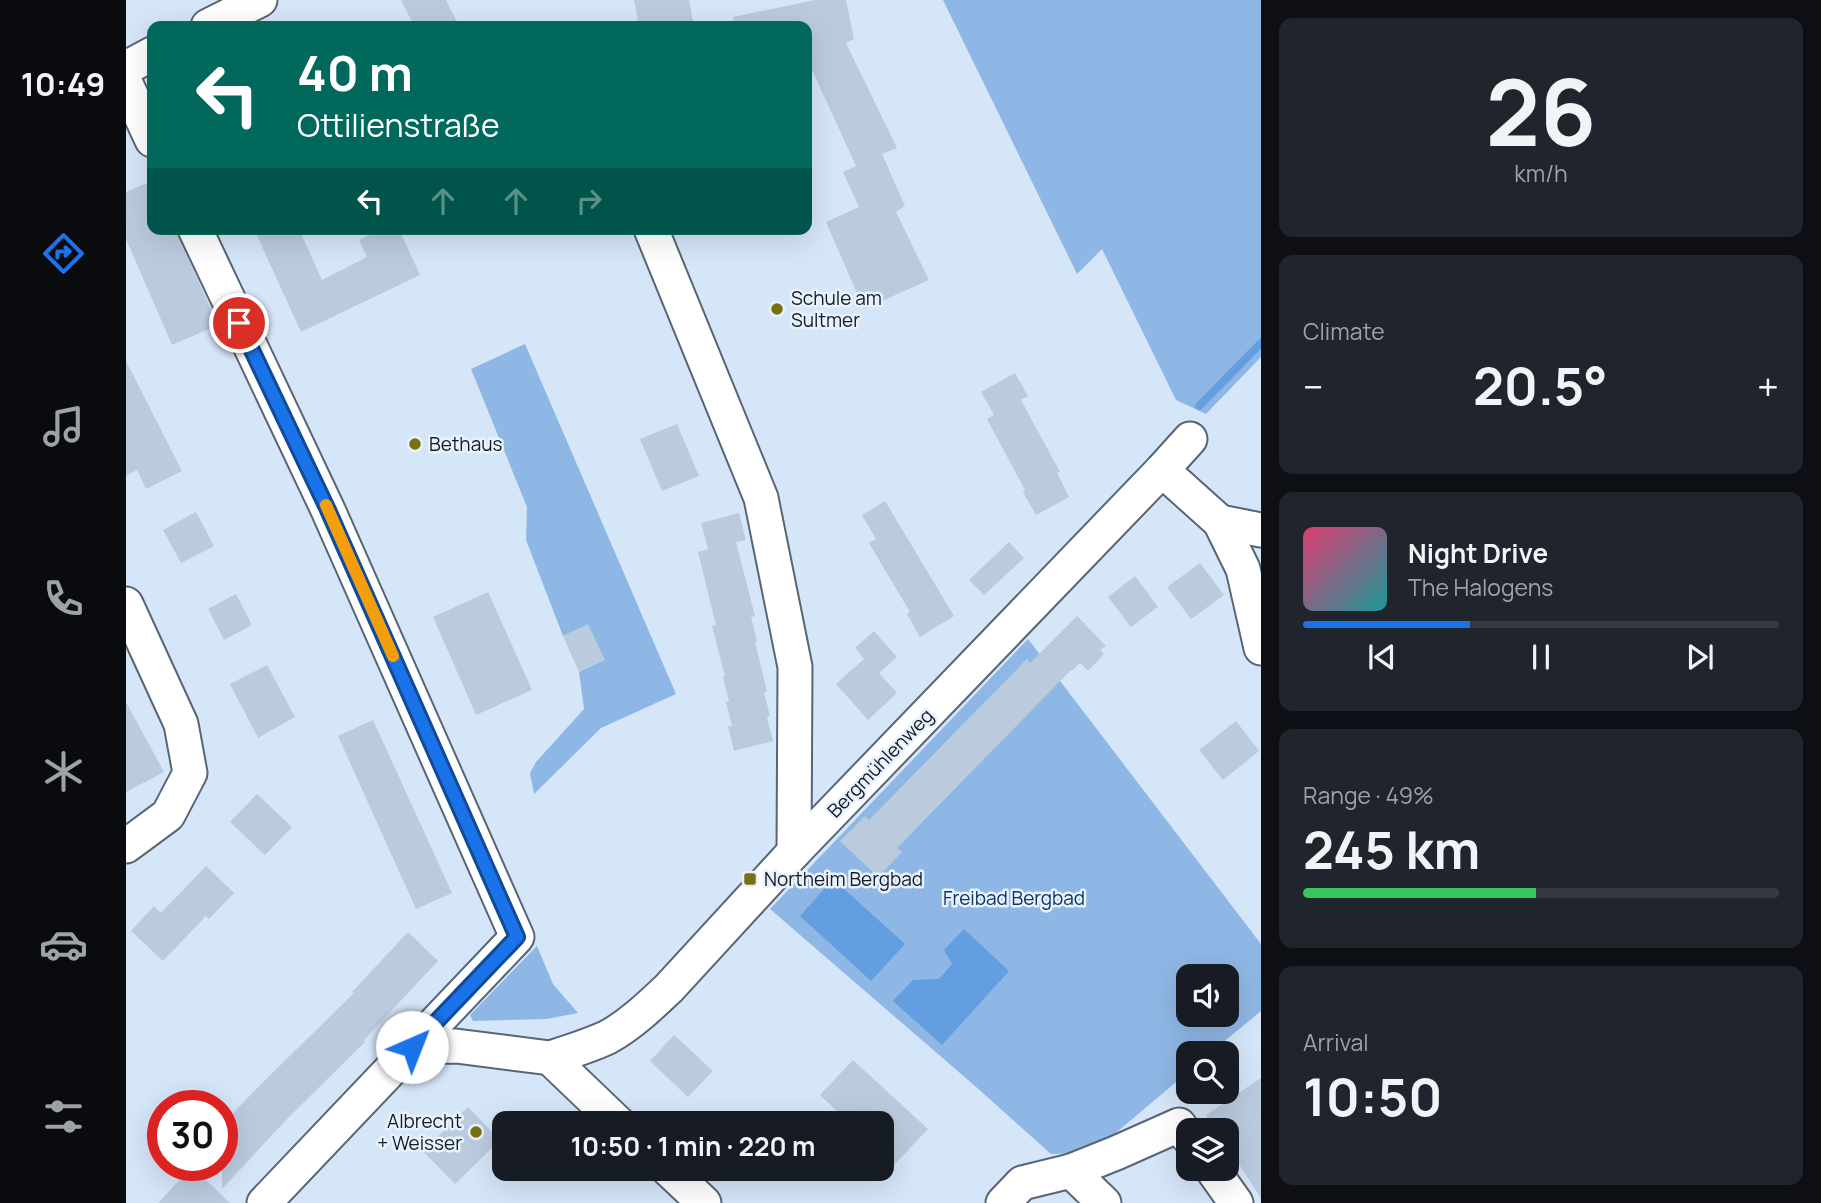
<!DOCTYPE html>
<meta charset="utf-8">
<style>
:root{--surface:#171b24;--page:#20242c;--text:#f1f3f6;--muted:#9ea1a6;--line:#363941;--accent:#1a73e8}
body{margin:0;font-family:Manrope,sans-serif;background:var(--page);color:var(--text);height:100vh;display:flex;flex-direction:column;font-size:26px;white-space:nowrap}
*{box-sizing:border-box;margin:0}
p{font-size:23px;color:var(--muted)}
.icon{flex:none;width:38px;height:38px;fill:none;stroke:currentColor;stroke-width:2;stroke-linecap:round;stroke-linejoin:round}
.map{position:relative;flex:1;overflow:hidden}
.sheet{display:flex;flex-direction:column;gap:18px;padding:18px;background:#0d0f14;width:560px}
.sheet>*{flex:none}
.banner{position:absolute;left:21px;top:21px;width:665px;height:214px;border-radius:14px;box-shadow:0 7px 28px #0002;background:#00695c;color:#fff;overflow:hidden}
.tools{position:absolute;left:1050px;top:964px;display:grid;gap:14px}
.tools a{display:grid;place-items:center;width:63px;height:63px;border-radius:14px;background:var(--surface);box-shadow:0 7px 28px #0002;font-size:35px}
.speed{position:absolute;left:21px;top:1090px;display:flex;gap:14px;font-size:35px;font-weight:700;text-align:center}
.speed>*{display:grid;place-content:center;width:91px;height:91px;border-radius:50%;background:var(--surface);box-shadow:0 7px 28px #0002;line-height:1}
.speed .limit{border:10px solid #d22;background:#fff;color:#111}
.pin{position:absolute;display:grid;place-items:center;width:60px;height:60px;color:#fff;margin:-30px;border:4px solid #fff;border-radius:50%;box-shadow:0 2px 7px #0007}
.me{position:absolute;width:77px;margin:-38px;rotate:44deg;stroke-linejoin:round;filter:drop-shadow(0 0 5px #0008)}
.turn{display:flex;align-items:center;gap:24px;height:147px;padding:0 35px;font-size:32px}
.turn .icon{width:91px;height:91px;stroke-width:2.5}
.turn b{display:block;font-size:49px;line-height:60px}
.lanes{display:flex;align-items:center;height:66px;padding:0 35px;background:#0003;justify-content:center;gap:35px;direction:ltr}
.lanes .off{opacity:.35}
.big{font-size:52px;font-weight:700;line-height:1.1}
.sheet .tile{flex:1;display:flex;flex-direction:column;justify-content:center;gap:10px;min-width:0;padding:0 24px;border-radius:14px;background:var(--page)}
.sheet .dial{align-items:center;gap:0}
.dial b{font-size:91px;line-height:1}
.song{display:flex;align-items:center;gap:21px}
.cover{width:84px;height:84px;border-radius:10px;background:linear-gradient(135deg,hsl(340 70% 55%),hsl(180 70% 35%))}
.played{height:7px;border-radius:4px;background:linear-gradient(90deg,var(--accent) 35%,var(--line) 35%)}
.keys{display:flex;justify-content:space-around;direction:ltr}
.heat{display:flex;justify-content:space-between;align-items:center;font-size:38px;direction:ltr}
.charge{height:10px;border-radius:5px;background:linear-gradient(90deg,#34c759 49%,var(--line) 0)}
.trip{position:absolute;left:366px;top:1111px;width:402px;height:70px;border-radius:14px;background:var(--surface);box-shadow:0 7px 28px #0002;font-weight:700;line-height:70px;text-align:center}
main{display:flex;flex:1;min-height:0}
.menu{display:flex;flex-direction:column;width:126px;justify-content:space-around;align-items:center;background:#090b0e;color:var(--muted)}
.menu .icon{width:49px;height:49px}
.menu .selected{color:var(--accent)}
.menu b{font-size:32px;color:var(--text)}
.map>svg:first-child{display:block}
.green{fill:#8fb7e5;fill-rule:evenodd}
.water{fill:#639ee1}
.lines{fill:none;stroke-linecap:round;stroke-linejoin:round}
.stream{stroke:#639ee1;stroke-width:8}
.building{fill:#bbcbde}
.minor-casing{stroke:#576575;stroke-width:37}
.minor{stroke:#fff;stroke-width:33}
.route-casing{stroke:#114b97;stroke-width:18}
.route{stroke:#1a73e8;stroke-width:12}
.slow{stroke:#f59e0b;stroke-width:12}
.poi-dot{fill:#7a700f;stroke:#e8f2fe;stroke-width:2.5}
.labels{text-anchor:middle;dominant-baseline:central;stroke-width:5;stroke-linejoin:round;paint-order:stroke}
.poi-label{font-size:19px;fill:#151b22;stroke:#e8f2fe;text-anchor:start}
.street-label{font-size:19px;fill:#151b22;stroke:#e8f2fe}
.park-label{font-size:19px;fill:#0b3560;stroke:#e8f2fe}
</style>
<main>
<nav class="menu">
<b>10:49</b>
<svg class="icon selected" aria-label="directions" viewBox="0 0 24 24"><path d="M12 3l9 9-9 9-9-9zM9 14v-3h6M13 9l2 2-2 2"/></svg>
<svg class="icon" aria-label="music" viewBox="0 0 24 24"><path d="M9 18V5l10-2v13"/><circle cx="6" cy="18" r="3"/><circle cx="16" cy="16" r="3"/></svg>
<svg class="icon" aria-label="phone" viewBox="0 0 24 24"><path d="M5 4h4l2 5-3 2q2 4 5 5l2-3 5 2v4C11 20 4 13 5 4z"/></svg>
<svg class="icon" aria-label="climate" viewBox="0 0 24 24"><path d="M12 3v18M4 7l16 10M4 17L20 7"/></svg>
<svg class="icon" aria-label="car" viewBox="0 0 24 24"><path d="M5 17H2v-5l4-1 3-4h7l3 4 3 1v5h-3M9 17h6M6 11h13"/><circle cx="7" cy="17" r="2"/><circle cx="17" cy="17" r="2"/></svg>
<svg class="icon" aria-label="filters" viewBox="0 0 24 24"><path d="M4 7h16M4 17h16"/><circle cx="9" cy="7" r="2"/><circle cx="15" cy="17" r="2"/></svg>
</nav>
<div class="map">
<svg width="1135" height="1203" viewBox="0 0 1135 1203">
<rect width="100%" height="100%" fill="#d5e6f9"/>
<g class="green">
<path d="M817 0H1135V357L1080 414 1050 400 976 249 951 274Z"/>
<path d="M399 344 550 694 475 728 408 794 404 773 410 762 458 709 453 672 478 660 462 625 437 636 400 540 401 507 345 369Z"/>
<path d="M902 639 1135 944V1011L1084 1053 1062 1054V1072L966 1153 925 1154 849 1086 644 909ZM1062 976H1101V1015H1062Z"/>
<path d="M411 946 427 984 452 1013 421 1019 347 1021 344 1015Z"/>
</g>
<g class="water">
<path d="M707 879 779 944 745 981 674 916Z"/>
<path d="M838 929 883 971 816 1045 767 1001 787 980 813 979 826 964 818 950Z"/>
</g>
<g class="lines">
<path class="stream" d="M1073 406 1135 343"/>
</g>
<g class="building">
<path d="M275 0H320L333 26H288Z"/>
<path d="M508 0H563L568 26H513Z"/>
<path d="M689 0H720L728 39 720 43 771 148 756 154 779 206 770 212 803 280 738 309 700 222 733 207 717 172 730 166 681 59V26H608L607 17Z"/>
<path d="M26 181V229H49L92 325 46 345 0 239V192Z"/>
<path d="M128 229H173L196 280 241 257 233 240 256 229H273L294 275 175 332Z"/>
<path d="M0 361 56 471 20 489 11 470 0 476Z"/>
<path d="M889 373 902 396 895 400 934 472 931 473 943 497 910 515 897 492 899 490 861 419 868 415 855 392Z"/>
<path d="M551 424 573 476 536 491 514 439Z"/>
<path d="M759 501 828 616 794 637 781 614 784 612 743 543 750 539 736 515Z"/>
<path d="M70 512 88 546 55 563 37 530Z"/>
<path d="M613 513 620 540 610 542 629 616 625 617 631 641 629 642 641 692H638L644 716 641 717 647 741 608 751 602 726H606L600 702 603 701 597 677 599 676 586 626 590 625 572 552 582 549 575 523Z"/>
<path d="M883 542 898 558 858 595 843 580Z"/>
<path d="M1074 563 1098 595 1065 619 1041 587Z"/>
<path d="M1009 576 1032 607 1005 627 982 597Z"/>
<path d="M362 592 406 690 350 715 307 617Z"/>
<path d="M110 594 126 625 98 640 82 609Z"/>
<path d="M951 616 980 646 974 650 978 654 962 671 954 663 946 671 945 670 771 848 776 852 752 877 714 841 739 816 743 820 901 659 904 663Z"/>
<path d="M462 624 479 660 453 672 437 636Z"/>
<path d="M748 631 771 657 753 673 771 693 742 720 710 684 738 659 729 648Z"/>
<path d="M141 665 169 717 132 738 104 684Z"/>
<path d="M0 702 38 772 0 792Z"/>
<path d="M247 720 326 893 290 909 212 736Z"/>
<path d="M1110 721 1133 751 1097 780 1073 750Z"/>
<path d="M131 794 166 827 139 855 104 822Z"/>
<path d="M80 866 108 893 83 919 80 916 37 961 5 931 28 906 35 913Z"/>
<path d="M282 932 312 961 238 1040 239 1042 161 1119 96 1189V1125L130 1089 228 993 226 992Z"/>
<path d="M548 1035 587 1071 562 1097 524 1061Z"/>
<path d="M727 1060 802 1129 769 1164 756 1152V1124H725L694 1095Z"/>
<path d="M1135 1078V1198L1101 1146V1130H1090L1080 1115Z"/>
<path d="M342 1107 374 1140 329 1184 297 1151Z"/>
<path d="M66 1167 104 1203H32Z"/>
</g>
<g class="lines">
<defs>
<g id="minor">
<path d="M82 26 134 0"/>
<path d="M0 68 26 54"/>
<path d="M0 84 26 140"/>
<path d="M69 229 202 510 391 937 138 1203"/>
<path d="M525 229 635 498 669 667 668 852"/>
<path d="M1036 470 1094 522 1135 530"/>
<path d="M1094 522 1117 569 1135 648"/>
<path d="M0 604 55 724 64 773 42 815 0 846"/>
<path d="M286 1047 330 1046 424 1058 493 1124"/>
<path d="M424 1058C443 1052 463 1046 482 1037 504 1025 524 1006 543 988L668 852 1036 470 1064 439"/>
<path d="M542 1169 578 1203"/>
<path d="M1086 1169 1110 1203"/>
<path d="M945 1171 978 1203"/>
<path d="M877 1203 896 1183 945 1171 990 1153 1053 1125 1062 1137"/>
</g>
</defs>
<use href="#minor" class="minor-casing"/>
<use href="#minor" class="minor"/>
</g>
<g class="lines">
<defs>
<path id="route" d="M113 323 202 510 391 937 286 1047"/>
</defs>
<use href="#route" class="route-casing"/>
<use href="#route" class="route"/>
<path class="slow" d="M200 505 267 656"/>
</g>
<g class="poi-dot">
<circle cx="651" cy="309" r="7"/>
<circle cx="289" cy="444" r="7"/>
<rect x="617" y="872" width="14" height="14" rx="3.5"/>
<circle cx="350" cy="1132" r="7"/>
</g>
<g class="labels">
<g class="poi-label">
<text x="665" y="298">Schule am<tspan x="665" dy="22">Sultmer</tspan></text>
<text x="303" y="444">Bethaus</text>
<text x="638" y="879">Northeim Bergbad</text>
<text x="336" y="1121" text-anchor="end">Albrecht<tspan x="336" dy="22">+ Weisser</tspan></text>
</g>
<g class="street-label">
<text transform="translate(754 763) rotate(-46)">Bergmühlenweg</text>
</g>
<g class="park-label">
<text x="888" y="898">Freibad Bergbad</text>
</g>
</g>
</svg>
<div class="tools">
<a><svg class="icon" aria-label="sound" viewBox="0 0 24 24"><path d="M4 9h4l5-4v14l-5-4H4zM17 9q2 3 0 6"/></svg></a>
<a><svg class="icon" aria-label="search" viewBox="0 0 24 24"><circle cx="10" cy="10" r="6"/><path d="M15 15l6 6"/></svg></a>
<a><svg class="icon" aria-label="layers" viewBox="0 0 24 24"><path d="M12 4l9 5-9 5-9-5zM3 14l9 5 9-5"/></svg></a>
</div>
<div class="speed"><div class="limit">30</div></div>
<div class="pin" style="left:113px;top:323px;background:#d93025"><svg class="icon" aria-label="arrive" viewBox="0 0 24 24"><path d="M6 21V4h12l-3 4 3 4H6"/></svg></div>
<svg class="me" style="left:286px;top:1047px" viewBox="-20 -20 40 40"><circle r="19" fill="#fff"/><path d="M0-13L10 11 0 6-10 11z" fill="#1a73e8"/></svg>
<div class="trip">10:50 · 1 min · 220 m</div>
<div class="banner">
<div class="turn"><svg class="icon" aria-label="left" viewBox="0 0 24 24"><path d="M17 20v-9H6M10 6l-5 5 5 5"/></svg><div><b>40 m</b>Ottilienstraße</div></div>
<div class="lanes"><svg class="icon" aria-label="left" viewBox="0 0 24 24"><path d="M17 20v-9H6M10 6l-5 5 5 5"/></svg><svg class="icon off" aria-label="ahead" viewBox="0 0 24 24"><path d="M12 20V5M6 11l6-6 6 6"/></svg><svg class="icon off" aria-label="ahead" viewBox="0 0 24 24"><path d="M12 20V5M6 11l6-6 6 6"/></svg><svg class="icon off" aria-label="right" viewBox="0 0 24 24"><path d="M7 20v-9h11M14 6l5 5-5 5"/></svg></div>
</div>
</div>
<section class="sheet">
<div class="tile dial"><b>26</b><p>km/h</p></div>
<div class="tile"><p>Climate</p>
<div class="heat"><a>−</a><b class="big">20.5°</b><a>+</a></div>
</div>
<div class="tile">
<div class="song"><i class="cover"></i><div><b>Night Drive</b><p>The Halogens</p></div></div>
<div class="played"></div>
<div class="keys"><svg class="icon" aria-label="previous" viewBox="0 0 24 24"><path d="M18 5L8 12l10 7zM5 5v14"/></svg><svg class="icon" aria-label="pause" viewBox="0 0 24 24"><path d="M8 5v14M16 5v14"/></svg><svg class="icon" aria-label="next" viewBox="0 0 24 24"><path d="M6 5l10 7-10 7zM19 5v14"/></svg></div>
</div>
<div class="tile"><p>Range · 49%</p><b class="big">245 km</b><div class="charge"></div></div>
<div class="tile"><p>Arrival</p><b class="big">10:50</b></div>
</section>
</main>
